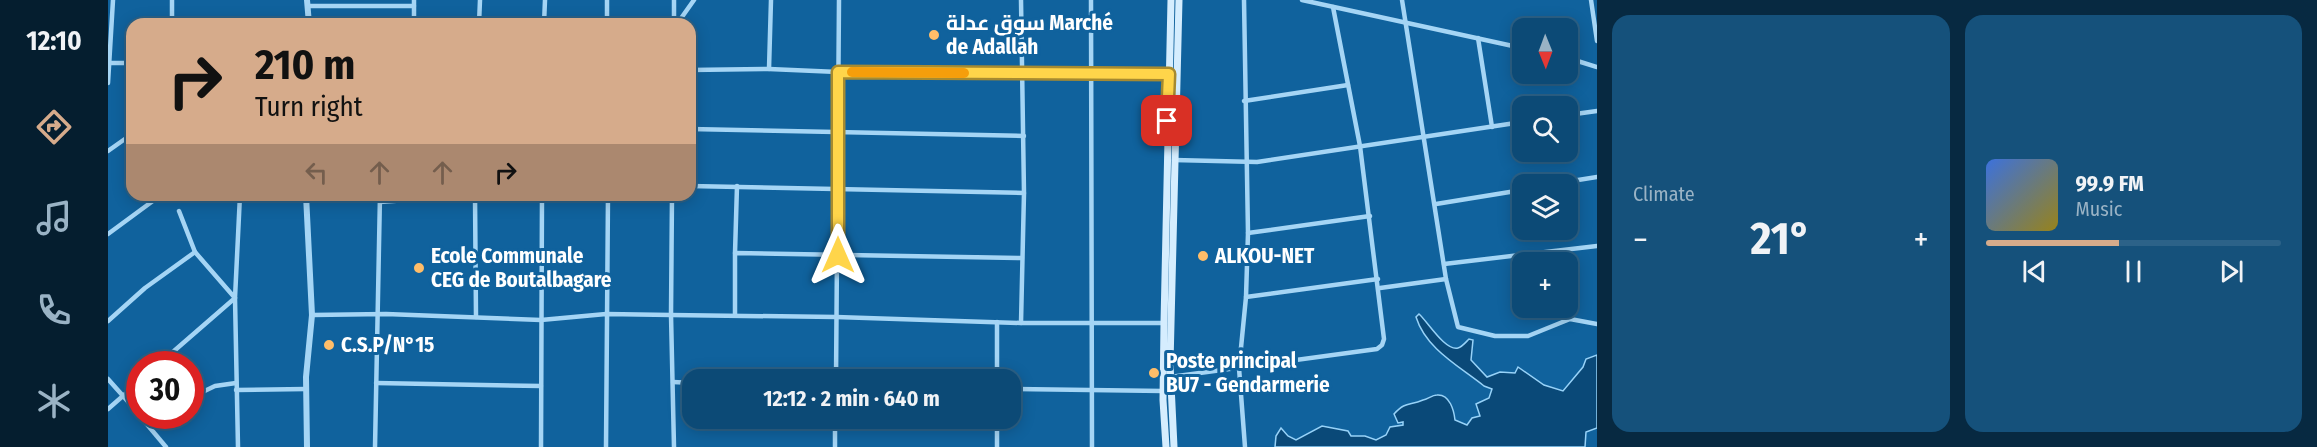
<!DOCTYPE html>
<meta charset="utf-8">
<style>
:root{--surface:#0c4a76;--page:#15517b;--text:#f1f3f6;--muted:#9ab3c5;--line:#2c6288;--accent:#d6ab8b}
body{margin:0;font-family:"Fira Sans Condensed",Cairo,sans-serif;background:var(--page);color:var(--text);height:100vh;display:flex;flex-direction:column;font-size:22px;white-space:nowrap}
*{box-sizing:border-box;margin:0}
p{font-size:20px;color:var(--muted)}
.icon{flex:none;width:33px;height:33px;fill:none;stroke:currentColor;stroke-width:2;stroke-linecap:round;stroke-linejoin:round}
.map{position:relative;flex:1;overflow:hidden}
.details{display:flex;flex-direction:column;gap:15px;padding:15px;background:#072941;width:720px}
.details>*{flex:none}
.top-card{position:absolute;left:18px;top:18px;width:570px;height:183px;border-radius:18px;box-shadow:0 3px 15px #0003,0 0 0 2px var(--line);background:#d6ab8b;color:#111;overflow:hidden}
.needle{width:39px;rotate:179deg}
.buttons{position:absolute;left:1404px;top:18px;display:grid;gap:12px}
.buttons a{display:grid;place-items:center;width:66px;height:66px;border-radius:12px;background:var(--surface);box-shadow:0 3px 15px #0003,0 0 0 2px var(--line);font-size:30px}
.speed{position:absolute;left:18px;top:351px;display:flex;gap:12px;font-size:30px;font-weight:700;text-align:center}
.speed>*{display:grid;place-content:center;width:78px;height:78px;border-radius:50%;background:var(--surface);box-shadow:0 3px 15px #0003,0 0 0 2px var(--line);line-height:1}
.speed .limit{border:9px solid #d22;background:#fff;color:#111}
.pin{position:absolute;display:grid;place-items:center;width:51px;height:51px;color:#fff;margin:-26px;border-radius:12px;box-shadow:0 3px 9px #0006}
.me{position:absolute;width:66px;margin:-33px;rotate:0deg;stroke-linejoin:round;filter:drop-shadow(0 0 4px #0008)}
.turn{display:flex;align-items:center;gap:21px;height:126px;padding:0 30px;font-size:27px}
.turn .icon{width:78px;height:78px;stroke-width:2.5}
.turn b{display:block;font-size:42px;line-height:51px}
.lanes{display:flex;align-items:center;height:57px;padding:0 30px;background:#0003;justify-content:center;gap:30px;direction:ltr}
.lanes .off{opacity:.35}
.big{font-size:45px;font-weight:700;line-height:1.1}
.details .tile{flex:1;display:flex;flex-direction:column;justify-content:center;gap:9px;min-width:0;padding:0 21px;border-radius:18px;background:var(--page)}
.song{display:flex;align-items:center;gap:18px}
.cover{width:72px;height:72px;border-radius:9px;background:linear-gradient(135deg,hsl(220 70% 55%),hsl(50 70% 35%))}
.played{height:6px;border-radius:3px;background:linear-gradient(90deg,var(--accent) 45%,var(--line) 45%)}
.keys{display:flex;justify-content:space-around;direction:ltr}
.heat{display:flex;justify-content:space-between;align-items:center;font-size:33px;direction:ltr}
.details .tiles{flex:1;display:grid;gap:15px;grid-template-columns:repeat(2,1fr)}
.trip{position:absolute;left:574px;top:369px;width:339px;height:60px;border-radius:18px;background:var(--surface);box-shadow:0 3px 15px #0003,0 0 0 2px var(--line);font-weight:700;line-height:60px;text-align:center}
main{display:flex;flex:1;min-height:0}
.tab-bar{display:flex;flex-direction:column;width:108px;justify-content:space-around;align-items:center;background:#051e2f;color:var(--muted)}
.tab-bar .icon{width:42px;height:42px}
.tab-bar .on{color:var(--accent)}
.tab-bar b{font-size:27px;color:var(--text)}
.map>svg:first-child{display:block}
.water{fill:#0a4978;stroke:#97d2f8;stroke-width:1.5}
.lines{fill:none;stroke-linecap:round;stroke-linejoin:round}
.minor{stroke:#a5d5f5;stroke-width:4.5}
.tertiary{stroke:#a5d5f5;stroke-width:6}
.secondary{stroke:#d5edfe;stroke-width:7}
.route-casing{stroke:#a68a30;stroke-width:15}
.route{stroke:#ffd54a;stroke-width:10}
.slow{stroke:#f59e0b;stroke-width:10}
.poi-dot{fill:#ffbd69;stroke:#10629d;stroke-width:2}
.labels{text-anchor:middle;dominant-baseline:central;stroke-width:6;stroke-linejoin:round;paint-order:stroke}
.poi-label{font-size:21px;font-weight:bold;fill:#fff;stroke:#10629d;text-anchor:start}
</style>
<main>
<nav class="tab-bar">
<b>12:10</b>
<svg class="icon on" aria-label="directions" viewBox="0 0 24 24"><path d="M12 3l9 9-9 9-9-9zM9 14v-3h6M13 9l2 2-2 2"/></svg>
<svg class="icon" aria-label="music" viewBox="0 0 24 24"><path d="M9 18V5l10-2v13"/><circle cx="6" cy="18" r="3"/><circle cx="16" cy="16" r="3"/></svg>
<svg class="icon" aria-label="phone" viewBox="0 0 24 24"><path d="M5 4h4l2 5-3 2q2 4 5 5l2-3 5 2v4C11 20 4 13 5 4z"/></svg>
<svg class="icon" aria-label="climate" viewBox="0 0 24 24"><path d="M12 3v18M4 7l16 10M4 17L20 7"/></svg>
</nav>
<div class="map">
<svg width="1489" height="447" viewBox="0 0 1489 447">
<rect width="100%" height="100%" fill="#10629d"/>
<path class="water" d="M1311 314C1320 322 1337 351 1350 348 1354 347 1358 342 1361 339L1365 340 1363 360 1379 377 1392 372 1407 373 1410 367 1436 385 1455 391 1475 367 1478 359 1489 355V428L1478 432 1477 447H1167L1168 436 1173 428 1180 436 1188 440 1214 426 1240 431 1243 436H1257L1268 440 1278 435 1282 427 1295 425V422L1290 423 1286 414C1298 401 1301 406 1315 400 1320 399 1324 395 1329 395 1342 394 1346 411 1347 420L1359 425 1364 418 1372 416 1368 404 1381 398 1384 389 1376 386C1351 366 1318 349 1308 317Z"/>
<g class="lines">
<g class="minor">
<path d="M64 0V24"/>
<path d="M499 0V24"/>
<path d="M913 0 916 193"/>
<path d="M983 0 984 447"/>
<path d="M1136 0 1140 233 1138 297 1131 368 1137 447"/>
<path d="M1194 0 1414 48"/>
<path d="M1294 0 1338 279 1350 327 1387 336H1420L1462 319 1489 324"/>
<path d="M1483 0 1489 41"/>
<path d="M200 6H306"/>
<path d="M306 24V0"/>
<path d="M371 24 372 0"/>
<path d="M436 24 437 0"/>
<path d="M566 24V0"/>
<path d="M569 24 586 0"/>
<path d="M1370 38 1384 127"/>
<path d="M1460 58 1489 67"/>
<path d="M0 63H24"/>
<path d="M661 69 663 0"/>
<path d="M582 70 661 69 730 72 1061 74"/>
<path d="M0 83 5 0"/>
<path d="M1136 101 1240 85"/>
<path d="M1460 115 1489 111"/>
<path d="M582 129 916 136"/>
<path d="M0 151 24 134"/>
<path d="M1066 160 1149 162 1414 122"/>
<path d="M1445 184 1489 177"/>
<path d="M582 186 916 193 913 323"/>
<path d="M367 195 368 317"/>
<path d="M564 195 563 315 566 447"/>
<path d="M272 202 365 195"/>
<path d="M1328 204 1414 190"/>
<path d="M1140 233 1262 216"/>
<path d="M0 234 53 195"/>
<path d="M627 253 629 186"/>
<path d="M1336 264 1489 246"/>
<path d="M1272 288 1338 279"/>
<path d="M1138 297 1270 279"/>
<path d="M204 315 278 314 433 320 498 314 563 315 728 317 913 323H1057"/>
<path d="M627 315V253L914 258"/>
<path d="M0 321 37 288 87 252"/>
<path d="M889 322V380"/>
<path d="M51 364 127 298 87 252 71 211"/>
<path d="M1062 377 1269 349 1274 345 1276 339 1252 146 1225 7"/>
<path d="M0 379 32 415"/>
<path d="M728 380 731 0"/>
<path d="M565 382 585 383"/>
<path d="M268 383 433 386"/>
<path d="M903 389 1055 391"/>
<path d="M128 390 198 389"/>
<path d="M82 398 107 386 128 383"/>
<path d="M0 409 32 381"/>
<path d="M32 416 58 447"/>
<path d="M889 418V447"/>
<path d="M36 420 44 416"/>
<path d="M130 447 127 298 132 195"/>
<path d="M267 447 272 195"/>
<path d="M433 447 434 195"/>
<path d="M498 447 500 195"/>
<path d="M727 447V418"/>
</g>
<g class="tertiary">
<path d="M199 0 201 24"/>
<path d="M198 195 204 315 198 377 199 447"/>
</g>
<g class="secondary">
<path d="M1058 447 1055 400 1056 323 1063 0"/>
<path d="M1066 447 1062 364 1071 0"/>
</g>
</g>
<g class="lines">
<defs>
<path id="route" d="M730 255V72L1061 74 1059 121"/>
</defs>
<use href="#route" class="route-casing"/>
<use href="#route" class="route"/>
<path class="slow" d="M744 72 856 73"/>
</g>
<g class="poi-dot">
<circle cx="826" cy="35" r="6"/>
<circle cx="1095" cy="256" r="6"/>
<circle cx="311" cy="268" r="6"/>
<circle cx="221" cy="345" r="6"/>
<circle cx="1046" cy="373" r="6"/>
</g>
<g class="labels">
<g class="poi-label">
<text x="838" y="23">سوق عدلة Marché<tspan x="838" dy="24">de Adallah</tspan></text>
<text x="323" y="256">Ecole Communale<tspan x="323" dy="24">CEG de Boutalbagare</tspan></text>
<text x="1107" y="256">ALKOU-NET</text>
<text x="233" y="345">C.S.P/N°15</text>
<text x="1058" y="361">Poste principal<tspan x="1058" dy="24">BU7 - Gendarmerie</tspan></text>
</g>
</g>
</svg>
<div class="buttons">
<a><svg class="needle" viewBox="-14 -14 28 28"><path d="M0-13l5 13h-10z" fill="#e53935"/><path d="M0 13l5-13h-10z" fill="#9ab3c5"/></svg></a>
<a><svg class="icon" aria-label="search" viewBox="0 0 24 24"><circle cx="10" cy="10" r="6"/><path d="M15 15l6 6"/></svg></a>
<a><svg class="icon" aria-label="layers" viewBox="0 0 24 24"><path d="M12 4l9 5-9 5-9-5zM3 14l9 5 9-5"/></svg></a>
<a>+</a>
</div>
<div class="speed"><div class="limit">30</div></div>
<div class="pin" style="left:1059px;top:121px;background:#d93025"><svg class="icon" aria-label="arrive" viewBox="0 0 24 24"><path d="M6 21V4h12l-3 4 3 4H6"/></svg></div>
<svg class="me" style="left:730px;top:255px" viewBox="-20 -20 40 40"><path d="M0-17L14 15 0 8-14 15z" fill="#ffd54a" stroke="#fff" stroke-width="4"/></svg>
<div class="trip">12:12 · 2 min · 640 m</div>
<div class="top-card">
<div class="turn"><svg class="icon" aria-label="right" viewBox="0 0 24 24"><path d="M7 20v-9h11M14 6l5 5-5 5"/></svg><div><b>210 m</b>Turn right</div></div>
<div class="lanes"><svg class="icon off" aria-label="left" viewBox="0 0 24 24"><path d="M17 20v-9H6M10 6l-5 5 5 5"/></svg><svg class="icon off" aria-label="ahead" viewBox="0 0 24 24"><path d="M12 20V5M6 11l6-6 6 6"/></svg><svg class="icon off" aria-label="ahead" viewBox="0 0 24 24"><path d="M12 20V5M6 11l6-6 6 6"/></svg><svg class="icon" aria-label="right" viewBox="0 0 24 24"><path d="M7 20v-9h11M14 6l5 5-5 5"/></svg></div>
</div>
</div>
<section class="details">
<div class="tiles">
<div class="tile"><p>Climate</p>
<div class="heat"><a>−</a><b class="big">21°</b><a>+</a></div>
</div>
<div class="tile">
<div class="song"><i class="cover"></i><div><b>99.9 FM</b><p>Music</p></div></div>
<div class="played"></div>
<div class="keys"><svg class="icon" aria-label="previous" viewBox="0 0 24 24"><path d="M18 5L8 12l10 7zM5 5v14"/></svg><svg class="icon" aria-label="pause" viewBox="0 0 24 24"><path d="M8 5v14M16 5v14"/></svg><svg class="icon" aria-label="next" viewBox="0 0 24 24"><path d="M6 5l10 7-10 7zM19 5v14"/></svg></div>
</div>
</div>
</section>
</main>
